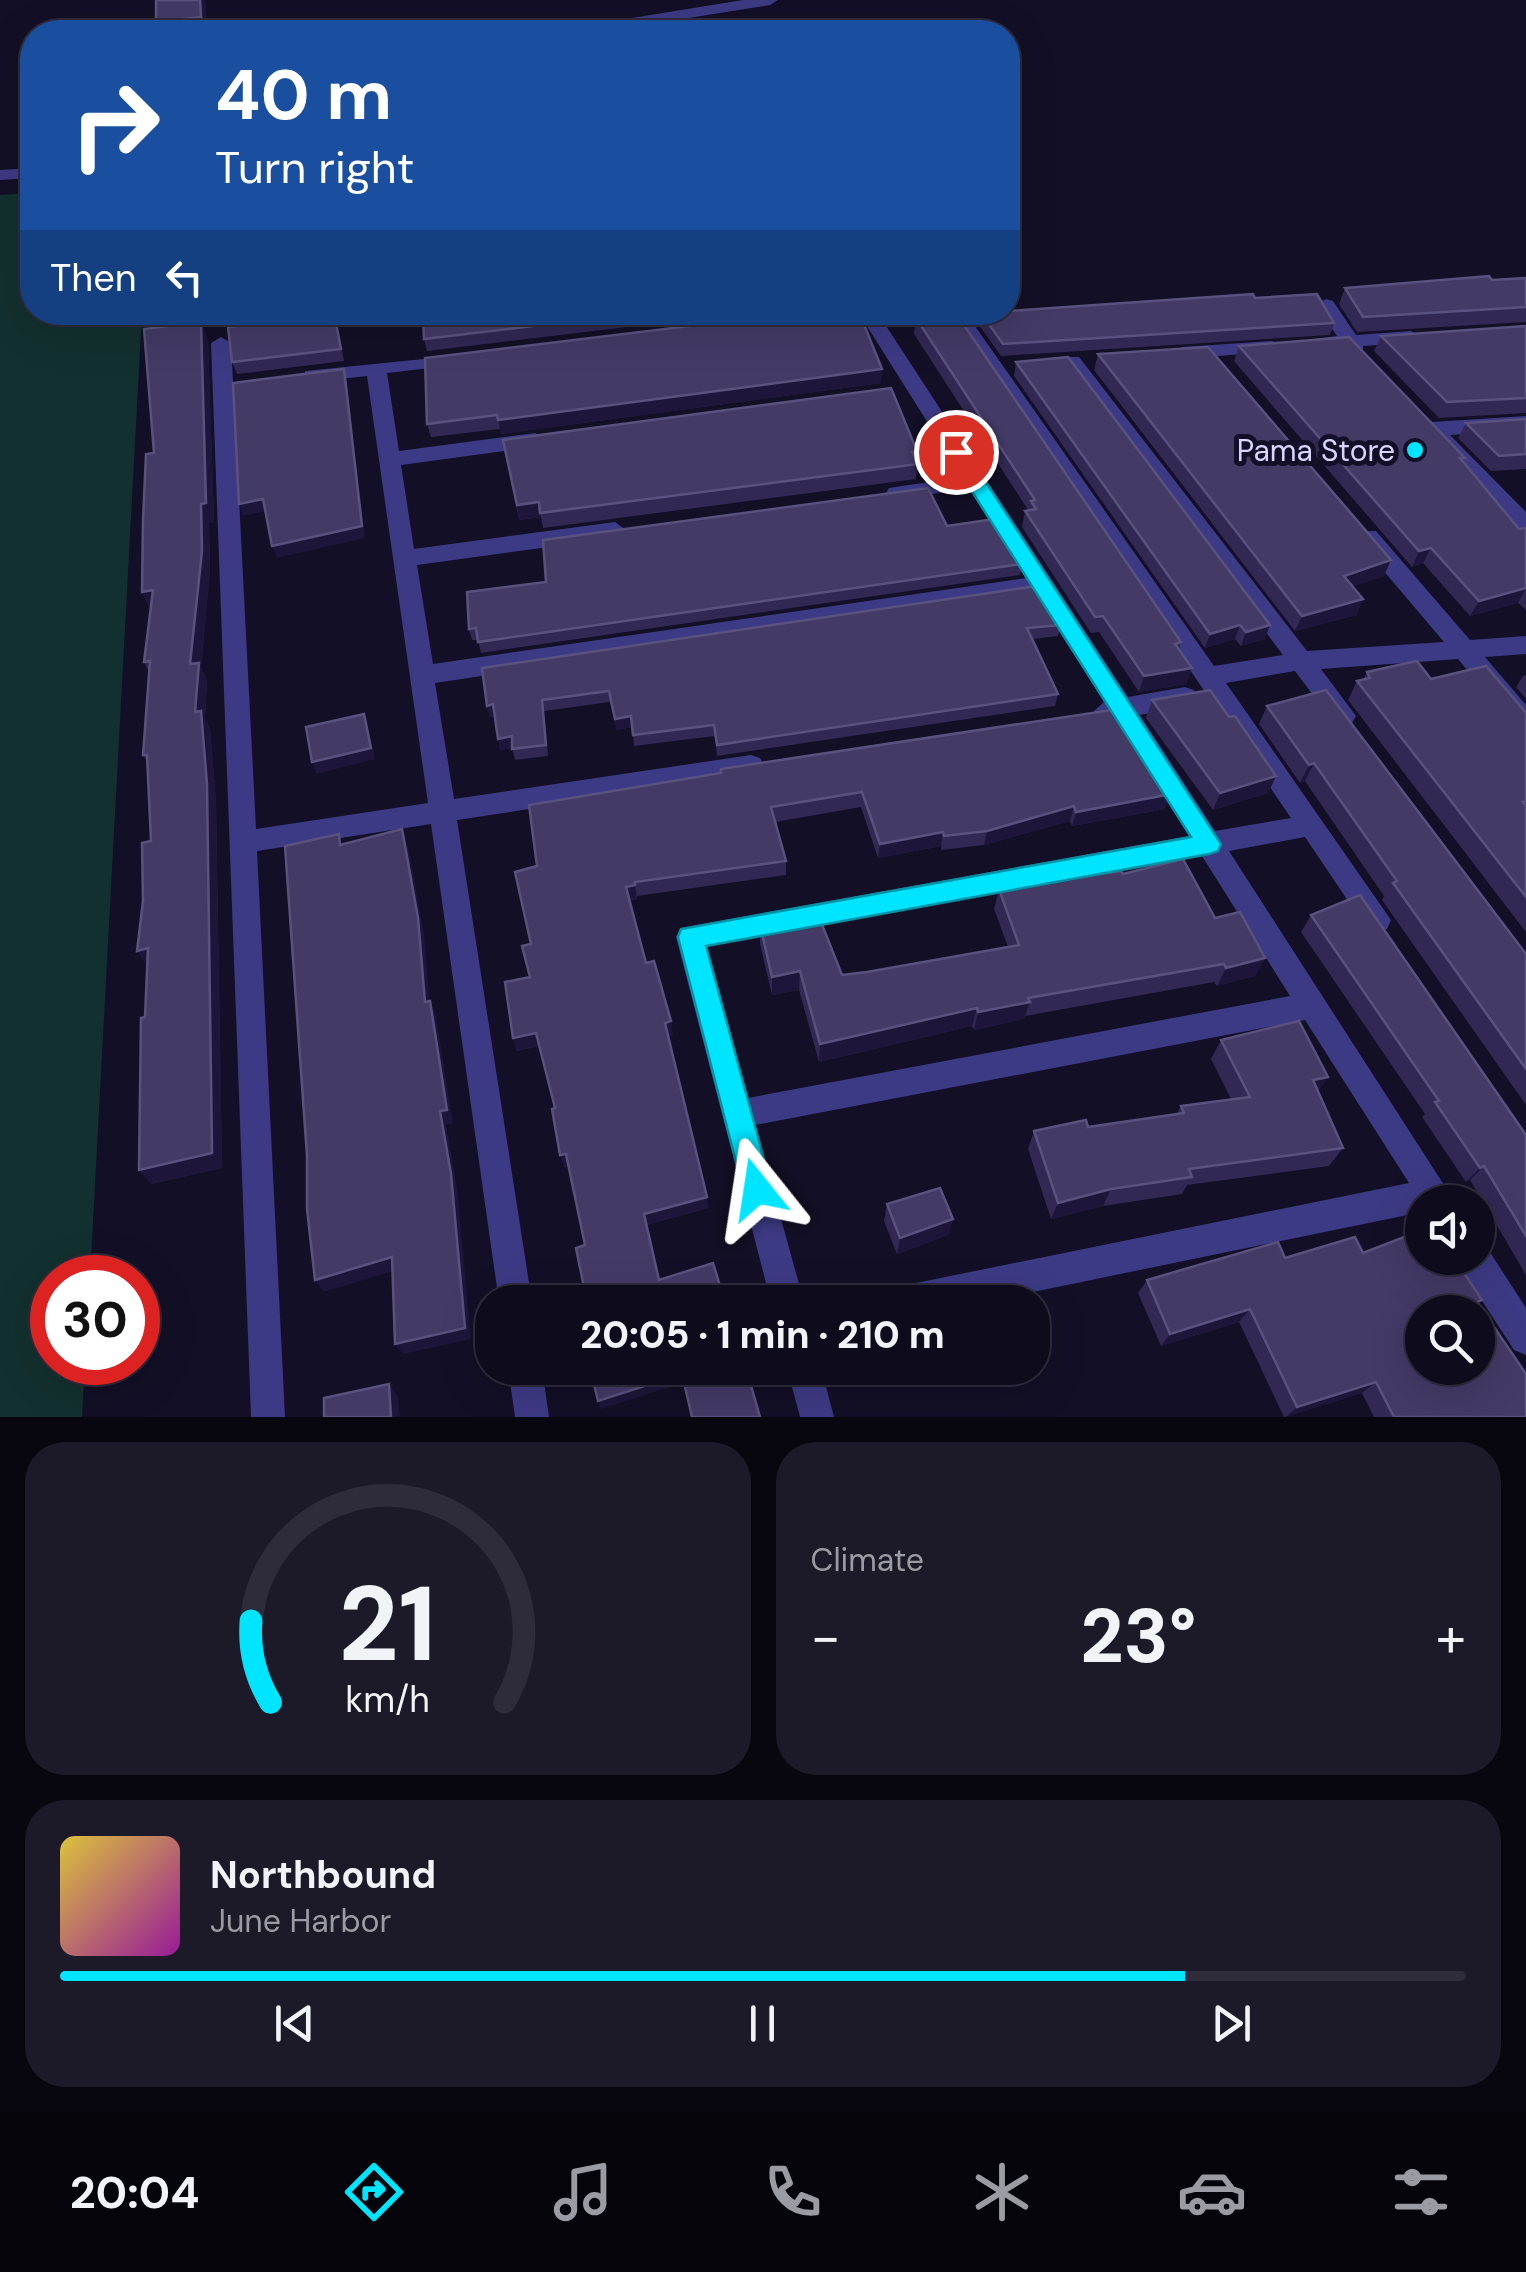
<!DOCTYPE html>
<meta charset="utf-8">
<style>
:root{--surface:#0e0b1c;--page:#1c1929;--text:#f1f3f6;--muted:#9b9ba3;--line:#2e2b3b;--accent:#00e5ff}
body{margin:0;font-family:"DM Sans",sans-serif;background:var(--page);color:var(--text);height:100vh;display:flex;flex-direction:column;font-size:38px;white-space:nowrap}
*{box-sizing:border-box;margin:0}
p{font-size:32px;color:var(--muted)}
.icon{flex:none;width:55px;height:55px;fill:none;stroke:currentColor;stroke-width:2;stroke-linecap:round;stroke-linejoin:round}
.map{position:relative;height:1417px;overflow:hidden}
.panel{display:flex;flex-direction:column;gap:25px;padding:25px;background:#08060f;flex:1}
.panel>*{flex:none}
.banner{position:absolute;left:20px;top:20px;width:1000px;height:305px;border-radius:40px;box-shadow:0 10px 40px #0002,0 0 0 2px var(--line);background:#1a4fa0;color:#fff;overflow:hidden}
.controls{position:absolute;left:1405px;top:1185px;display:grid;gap:20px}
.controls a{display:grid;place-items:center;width:90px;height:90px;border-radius:50%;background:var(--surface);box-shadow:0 10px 40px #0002,0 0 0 2px var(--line);font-size:50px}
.speed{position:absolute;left:30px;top:1255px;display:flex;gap:20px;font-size:50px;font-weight:700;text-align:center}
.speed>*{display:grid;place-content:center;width:130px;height:130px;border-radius:50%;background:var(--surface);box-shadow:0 10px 40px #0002,0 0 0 2px var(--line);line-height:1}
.speed .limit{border:15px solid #d22;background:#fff;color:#111}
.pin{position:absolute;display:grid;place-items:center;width:85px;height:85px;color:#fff;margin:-42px;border:5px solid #fff;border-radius:50%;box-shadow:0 2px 10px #0007}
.me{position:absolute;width:110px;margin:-55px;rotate:345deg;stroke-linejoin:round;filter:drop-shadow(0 0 8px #0008)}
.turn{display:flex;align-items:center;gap:35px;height:210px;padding:0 30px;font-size:45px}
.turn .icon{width:130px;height:130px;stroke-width:2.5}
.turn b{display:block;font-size:70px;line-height:85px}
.then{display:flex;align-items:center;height:95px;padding:0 30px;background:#0003;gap:20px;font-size:38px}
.big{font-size:75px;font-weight:800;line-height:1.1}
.panel .widget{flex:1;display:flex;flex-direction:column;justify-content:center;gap:15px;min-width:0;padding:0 35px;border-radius:40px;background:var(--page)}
.panel .dial{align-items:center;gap:0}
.dial svg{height:260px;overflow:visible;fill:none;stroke:var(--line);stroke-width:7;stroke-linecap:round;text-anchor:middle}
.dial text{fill:var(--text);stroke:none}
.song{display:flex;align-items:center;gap:30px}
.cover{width:120px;height:120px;border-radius:15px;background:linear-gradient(135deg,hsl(50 70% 55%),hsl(300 70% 35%))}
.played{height:10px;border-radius:5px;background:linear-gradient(90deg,var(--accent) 80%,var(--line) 80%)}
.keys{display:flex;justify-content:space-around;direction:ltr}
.heat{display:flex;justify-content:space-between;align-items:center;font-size:55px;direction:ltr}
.panel .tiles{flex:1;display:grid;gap:25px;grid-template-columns:1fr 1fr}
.widget:last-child{grid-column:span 2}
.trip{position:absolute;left:475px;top:1285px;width:575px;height:100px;border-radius:40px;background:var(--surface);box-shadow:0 10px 40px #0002,0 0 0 2px var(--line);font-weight:800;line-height:100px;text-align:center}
.tabs{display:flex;height:160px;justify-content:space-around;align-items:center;background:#06040b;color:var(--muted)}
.tabs .icon{width:70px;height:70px}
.tabs .current{color:var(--accent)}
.tabs b{font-size:45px;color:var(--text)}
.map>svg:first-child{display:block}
.green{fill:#12302f}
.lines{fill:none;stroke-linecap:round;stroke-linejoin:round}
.minor{fill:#3d3a85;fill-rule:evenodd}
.wall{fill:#312854}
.shaded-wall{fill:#1d163a}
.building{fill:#433a66;stroke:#5a527e;stroke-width:2.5;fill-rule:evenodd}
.route{fill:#00e5ff;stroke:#0095a6;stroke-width:2.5}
.poi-dot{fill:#00e5ff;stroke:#130f26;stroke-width:4}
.labels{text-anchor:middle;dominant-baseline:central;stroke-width:10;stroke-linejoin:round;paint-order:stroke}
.poi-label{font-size:30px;fill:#d9d4ff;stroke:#130f26;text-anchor:end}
</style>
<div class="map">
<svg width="1526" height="1417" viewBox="0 0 1526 1417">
<rect width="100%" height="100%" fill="#130f26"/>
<path class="green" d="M32 193V312L142 313 90 1277 52 1278V1362L85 1363 82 1417H0V195Z"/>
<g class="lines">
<g class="minor">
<path d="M743 0H778L770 5 601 32H568L576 27Z"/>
<path d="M32 168V178L0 180V170Z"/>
<path d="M1326 299 1333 301 1356 335 1411 331 1421 337 1411 343 1363 346V354L1356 356 1344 348 1314 347V339L1337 336 1316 305Z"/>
<path d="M858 312H877L1128 697 1185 687 1194 690 1197 697 1194 704 1140 715 1215 831 1291 818 946 312H965L1214 666 1283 655 1065 365V357H1079L1307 651 1444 642 1360 543 1357 537 1360 531H1376L1470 640 1526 636V654L1485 657 1526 705V732L1517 729 1458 659 1321 669 1356 716 1352 723H1334L1295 671 1226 683 1391 920 1387 929 1377 932 1367 929 1305 837 1229 851 1455 1202H1422V1212L984 1302H890L894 1290 906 1285 1409 1183 1305 1020 755 1125 804 1302H771L676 937 680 928 1189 836 1115 719 1098 718 1094 711 1104 702 1035 593 435 683 454 799 751 755 760 758 764 765 760 772 751 775 457 820 532 1302H499L431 824 257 851 285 1417H251L211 343 221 337 231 343 256 829 428 803 367 376 312 382 305 381V371L463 355 466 359 456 365 387 373 399 451 535 433 546 440 535 447 401 465 414 549 615 522 626 530 615 538 417 565 433 664 1026 578 970 490 889 498 886 493 889 488 962 477ZM1202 856 1290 996 748 1098 707 946Z"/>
<path d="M1272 341 1282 347 1279 351 1182 359 1172 353 1182 347Z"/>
<path d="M1526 416V430L1450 435 1526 512V534L1518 532 1421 429 1432 422Z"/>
<path d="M1478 1243 1486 1246 1526 1308V1355L1514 1350 1462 1270 1458 1258H1478Z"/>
<path d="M508 1368H542L549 1417H515Z"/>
<path d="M787 1368H821L834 1417H800Z"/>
</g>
</g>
<g class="wall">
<path d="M1526 278V322L1357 332 1339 304 1345 288Z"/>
<path d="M1255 298 1334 323 1330 335 1001 356 978 324 980 312Z"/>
<path d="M423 312H752L427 351 424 339Z"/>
<path d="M916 318 1181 642 1179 649 1192 668 1186 684 1139 692 1099 632 1091 633 1022 527 1025 511 1028 510 914 334Z"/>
<path d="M293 319 294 323 338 330 344 361 237 374 232 362Z"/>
<path d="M201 322 208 342 214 522 209 523 210 570 201 667 207 681 205 718 210 729 216 802 222 1168 151 1184 145 1017 151 841 148 763 143 755 149 672 144 662 150 609 142 592 154 453Z"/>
<path d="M1526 326V413L1439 418 1374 351 1381 336Z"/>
<path d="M1239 346 1465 458 1463 462 1519 529 1526 528V610L1518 603 1470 616 1423 563 1412 567 1234 361Z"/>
<path d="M1098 354 1384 576 1352 586 1363 599 1356 615 1295 631 1094 370Z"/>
<path d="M425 358 881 383 501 434 500 429 431 437 427 424Z"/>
<path d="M1016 362 1265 639 1241 646 1235 639 1205 648 1014 376Z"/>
<path d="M1526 419V469L1491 471 1458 438 1466 423Z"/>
<path d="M503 440 916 460 918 464 916 479 543 528 541 517 519 520Z"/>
<path d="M947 526 1022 564 1020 575 481 653 478 640H472L469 629 546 582Z"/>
<path d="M1061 625 1058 636 1032 639 1058 694 1055 706 717 756 715 736 634 746 632 727 617 730 610 702 544 711 548 756 515 760 512 748 500 750 495 716 490 717 487 706 482 668Z"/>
<path d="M1367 672 1431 679 1526 713V932L1348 700 1357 681 1363 680Z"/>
<path d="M1526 675V699L1516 687 1523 676Z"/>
<path d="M1152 700 1229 717 1276 776 1268 793 1213 810 1146 718Z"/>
<path d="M1267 706 1526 954V1105L1382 900 1384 896 1305 781 1300 783 1259 724Z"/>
<path d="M721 773 1165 809 1072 826 1070 821 984 845 941 850V846L878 858 861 807 775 822 786 861V875L637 896V899L629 901 646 963 673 1035 668 1036 708 1208 646 1225 587 1302 585 1245 569 1166 564 1167 555 1108 539 1046 517 1051 513 1038 530 977 537 866Z"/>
<path d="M1123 874 1215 918 1265 958 1255 976 1217 986 1214 982 1025 1016 1024 1019 974 1030 972 1026 819 1062 799 990 772 995 760 944V925L842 975 867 972 1008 947 994 909 999 889Z"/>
<path d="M1311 915 1526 1135V1275L1470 1180 1466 1182 1422 1117 1425 1114 1301 932Z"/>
<path d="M1221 1040 1318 1091 1343 1148 1329 1166 1187 1185 1182 1194 1103 1206 1051 1219 1028 1149 1034 1131 1088 1127 1177 1114 1181 1106 1231 1099 1211 1059Z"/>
<path d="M887 1204 953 1219 948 1235 897 1254 884 1221Z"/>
<path d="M1363 1253 1482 1300 1478 1303 1526 1417H1374L1362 1393 1284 1417 1239 1322 1161 1346 1138 1293 1147 1280 1285 1258Z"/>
</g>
<g class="shaded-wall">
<path d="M200 0H204L206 6 207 32H160L156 22Z"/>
<path d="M201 322 208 342 214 522 209 523 210 570 201 667 207 681 205 718 210 729 216 802 222 1168 151 1184 139 1170 195 712 190 664Z"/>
<path d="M344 369 347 381 365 538 277 558 272 546Z"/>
<path d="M882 369 881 383 501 434 498 420Z"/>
<path d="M263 499 267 511 243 516 239 504Z"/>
<path d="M539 502 541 517 519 520 517 505Z"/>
<path d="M1431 548 1423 563 1412 567 1419 551Z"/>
<path d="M1391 560 1384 576 1337 592 1344 576Z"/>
<path d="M1526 588 1518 603 1470 616 1479 601Z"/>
<path d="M153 590 151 611 142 592Z"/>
<path d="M1363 599 1356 615 1295 631 1302 616Z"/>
<path d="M1240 625 1235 639 1205 648 1210 634Z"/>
<path d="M1270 625 1265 639 1241 646 1246 632Z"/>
<path d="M1192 668 1186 684 1139 692 1144 676Z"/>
<path d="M493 704 496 716 490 717 487 706Z"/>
<path d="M364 714 375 759 316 774 312 762Z"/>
<path d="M631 716 632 727 617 730 615 719Z"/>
<path d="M512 736 514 748 500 750 498 739Z"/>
<path d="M1314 763 1305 781 1300 783 1309 765Z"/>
<path d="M1276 776 1268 793 1213 810 1220 793Z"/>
<path d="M1171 794 1165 809 1072 826 1076 812Z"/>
<path d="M1074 806 1070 821 984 845 987 831Z"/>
<path d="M402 829 408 846 424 934 431 1017 425 1002Z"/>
<path d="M943 832 941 846 878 858 880 844Z"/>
<path d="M635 885 637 899 628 901 626 887Z"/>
<path d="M148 948V967L137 951Z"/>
<path d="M1265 958 1255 976 1217 986 1226 968Z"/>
<path d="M800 971 799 990 772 995V977Z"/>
<path d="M430 1001 436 1016 453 1124 446 1125 457 1187 471 1339 403 1354 395 1344 440 1111Z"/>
<path d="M1030 1002 1024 1019 974 1030 978 1012Z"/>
<path d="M977 1008 972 1026 819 1062 820 1044Z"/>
<path d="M671 1021 673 1035 667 1036 665 1023Z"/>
<path d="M536 1033 539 1046 517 1051 513 1038Z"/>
<path d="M1328 1077 1316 1095 1313 1080Z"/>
<path d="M566 1154 570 1166 564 1167 560 1155Z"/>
<path d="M1484 1166 1470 1180 1466 1182 1480 1168Z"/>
<path d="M1111 1189 1103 1206 1051 1219 1058 1203Z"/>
<path d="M707 1197 708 1208 646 1225 644 1214Z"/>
<path d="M953 1219 948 1235 897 1254 900 1238Z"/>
<path d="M392 1257 399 1269 324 1292 315 1280Z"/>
<path d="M1250 1309 1239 1322 1161 1346 1170 1334Z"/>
<path d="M682 1374 683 1383 601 1409 598 1401Z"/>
<path d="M1376 1382 1362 1393 1286 1417 1297 1407Z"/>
<path d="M389 1384 398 1397 400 1417H391Z"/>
</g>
<g class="building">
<path d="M156 0H200L201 17 156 22Z"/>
<path d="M1489 276 1492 280 1526 278V307L1363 317 1345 288Z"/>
<path d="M1253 294 1255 298 1317 294 1334 323 1003 344 980 312H1008V311Z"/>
<path d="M423 312H652L424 339Z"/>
<path d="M806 312H859L882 369 498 420 497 415 427 424 425 358Z"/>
<path d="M940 312H955L1181 642 1175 644 1192 668 1144 676 1103 616 1095 617 1025 511 1036 509 1031 501 1035 500 916 318Z"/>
<path d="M335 318 341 349 232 362 228 327 293 319 292 324Z"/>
<path d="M201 322 206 503 201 504 202 551 190 664 199 663 195 712 201 711 207 784 212 1153 139 1170 141 1018 145 1017 148 948 137 951 143 901 142 843 151 841 147 755H143L150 661 144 662 153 590 142 592 143 521 146 454 154 453 144 329Z"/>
<path d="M1526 326V398L1447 402 1381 336Z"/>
<path d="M1349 337 1465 458H1460L1519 529 1526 528V588L1479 601 1431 548 1419 551 1239 346Z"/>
<path d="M1208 347 1391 560 1344 576 1363 599 1302 616 1098 354Z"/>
<path d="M1068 357 1270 625 1246 632 1240 625 1210 634 1016 362Z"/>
<path d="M344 369 362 526 272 546 263 499 239 504 233 383Z"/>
<path d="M891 388 917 451 912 452 918 464 540 513 539 502 517 505 503 440Z"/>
<path d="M1526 419V454L1499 456 1466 423Z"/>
<path d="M928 488 947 526 994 519 1022 564 478 642 476 628 469 629 467 592 546 582 543 540Z"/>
<path d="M1036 586 1061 625 1027 628 1058 694 717 745 714 725 633 735 631 716 615 719 609 691 542 700 546 745 512 749V736L498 739 493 704 487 706 482 668Z"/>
<path d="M1417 661 1431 679 1486 666 1526 713V801L1523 802 1526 806V897L1357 681 1370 678 1367 672Z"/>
<path d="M1210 690 1229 717 1235 716 1276 776 1220 793 1152 700Z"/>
<path d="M1326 690 1526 954V1069L1393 883 1397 881 1314 763 1309 765 1267 706Z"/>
<path d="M1118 709 1171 794 1076 812 1074 806 987 831 944 836 943 832 880 844 862 792 771 807 786 861 635 882V885L626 887 646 963 654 961 671 1021 665 1023 707 1197 644 1214 659 1280 713 1263 725 1302H587L576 1248 585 1245 566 1154 560 1155 552 1109 555 1108 536 1033 513 1038 505 982 530 977 522 946 531 944 515 872 537 866 529 805 721 773V769Z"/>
<path d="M364 714 371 748 312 762 306 727Z"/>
<path d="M402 829 418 918 425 1002 430 1001 447 1110 440 1111 451 1174 465 1328 395 1344 392 1257 315 1280 307 1209V1156L285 846 339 834 340 845Z"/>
<path d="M1183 859 1215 918 1240 912 1265 958 1226 968 1224 964 1028 998 1030 1002 978 1012 977 1008 820 1044 800 971 772 977 760 925 821 922 842 975 867 972 1019 945 999 889 1121 871 1123 874Z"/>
<path d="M1360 895 1526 1135V1236L1484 1166 1480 1168 1435 1102 1439 1101 1311 915Z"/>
<path d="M1299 1021 1328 1077 1313 1080 1343 1148 1189 1169 1192 1177 1111 1189 1058 1203 1034 1131 1086 1120 1088 1127 1184 1113 1181 1106 1250 1097 1221 1040Z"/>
<path d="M940 1188 953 1219 900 1238 887 1204Z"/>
<path d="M1422 1230V1258H1454L1482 1300 1477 1302 1526 1374V1417H1394L1376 1382 1297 1407 1250 1309 1170 1334 1147 1280 1278 1242 1285 1258 1355 1237 1363 1253ZM1422 1312H1478V1368H1422Z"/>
<path d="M590 1368H746L760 1417H692L682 1374 598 1401Z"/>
<path d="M389 1384 391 1417H324V1398Z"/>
</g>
<path class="route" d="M956 445 963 447 1221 844 1218 851 1209 854 706 946 772 1189 767 1199 757 1204 747 1199 743 1189 678 937 681 929 1191 837 947 452Z"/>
<circle class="poi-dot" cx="1415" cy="450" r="10"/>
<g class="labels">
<g class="poi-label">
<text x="1395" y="450">Pama Store</text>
</g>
</g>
</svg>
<div class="controls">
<a><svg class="icon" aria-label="sound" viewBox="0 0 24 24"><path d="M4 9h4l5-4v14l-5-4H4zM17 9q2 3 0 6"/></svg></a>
<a><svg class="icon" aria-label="search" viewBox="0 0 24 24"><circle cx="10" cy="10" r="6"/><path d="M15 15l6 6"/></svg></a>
</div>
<div class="speed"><div class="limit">30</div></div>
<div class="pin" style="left:956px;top:452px;background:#d93025"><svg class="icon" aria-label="arrive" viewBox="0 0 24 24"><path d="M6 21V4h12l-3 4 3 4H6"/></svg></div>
<svg class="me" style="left:757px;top:1189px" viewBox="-20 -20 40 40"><path d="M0-17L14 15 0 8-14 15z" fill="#00e5ff" stroke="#fff" stroke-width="4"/></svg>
<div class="trip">20:05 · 1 min · 210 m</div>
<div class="banner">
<div class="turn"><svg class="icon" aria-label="right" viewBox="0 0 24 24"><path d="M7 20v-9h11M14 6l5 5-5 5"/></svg><div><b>40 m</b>Turn right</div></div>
<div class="then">Then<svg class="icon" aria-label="left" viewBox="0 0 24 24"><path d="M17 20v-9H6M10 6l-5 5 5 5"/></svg></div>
</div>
</div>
<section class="panel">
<div class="tiles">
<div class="widget dial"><svg viewBox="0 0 100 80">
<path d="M14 69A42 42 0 1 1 86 69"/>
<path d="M14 69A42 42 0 0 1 8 44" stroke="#00e5ff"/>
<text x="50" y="56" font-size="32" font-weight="700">21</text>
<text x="50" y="72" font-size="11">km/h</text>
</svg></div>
<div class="widget"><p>Climate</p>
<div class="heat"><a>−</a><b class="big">23°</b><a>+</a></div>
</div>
<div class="widget">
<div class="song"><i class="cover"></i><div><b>Northbound</b><p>June Harbor</p></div></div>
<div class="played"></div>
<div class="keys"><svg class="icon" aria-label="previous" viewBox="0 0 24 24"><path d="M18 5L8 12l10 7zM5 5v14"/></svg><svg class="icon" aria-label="pause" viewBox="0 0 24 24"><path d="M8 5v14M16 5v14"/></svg><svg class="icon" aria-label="next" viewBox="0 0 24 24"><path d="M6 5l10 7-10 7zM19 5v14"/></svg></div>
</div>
</div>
</section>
<nav class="tabs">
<b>20:04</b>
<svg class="icon current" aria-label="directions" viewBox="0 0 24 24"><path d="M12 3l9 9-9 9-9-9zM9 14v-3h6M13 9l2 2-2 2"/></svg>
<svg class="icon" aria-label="music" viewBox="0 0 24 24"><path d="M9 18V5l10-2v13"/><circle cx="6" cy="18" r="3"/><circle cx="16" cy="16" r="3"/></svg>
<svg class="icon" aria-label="phone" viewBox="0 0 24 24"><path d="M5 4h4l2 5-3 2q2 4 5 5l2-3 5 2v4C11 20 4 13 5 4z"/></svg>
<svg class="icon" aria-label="climate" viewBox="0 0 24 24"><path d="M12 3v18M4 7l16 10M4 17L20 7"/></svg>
<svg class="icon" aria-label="car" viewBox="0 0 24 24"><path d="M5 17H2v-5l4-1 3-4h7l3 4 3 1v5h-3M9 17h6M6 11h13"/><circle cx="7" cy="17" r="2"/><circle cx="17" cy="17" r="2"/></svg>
<svg class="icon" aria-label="filters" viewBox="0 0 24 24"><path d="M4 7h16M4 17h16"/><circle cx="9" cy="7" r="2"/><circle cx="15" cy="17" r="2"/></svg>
</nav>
